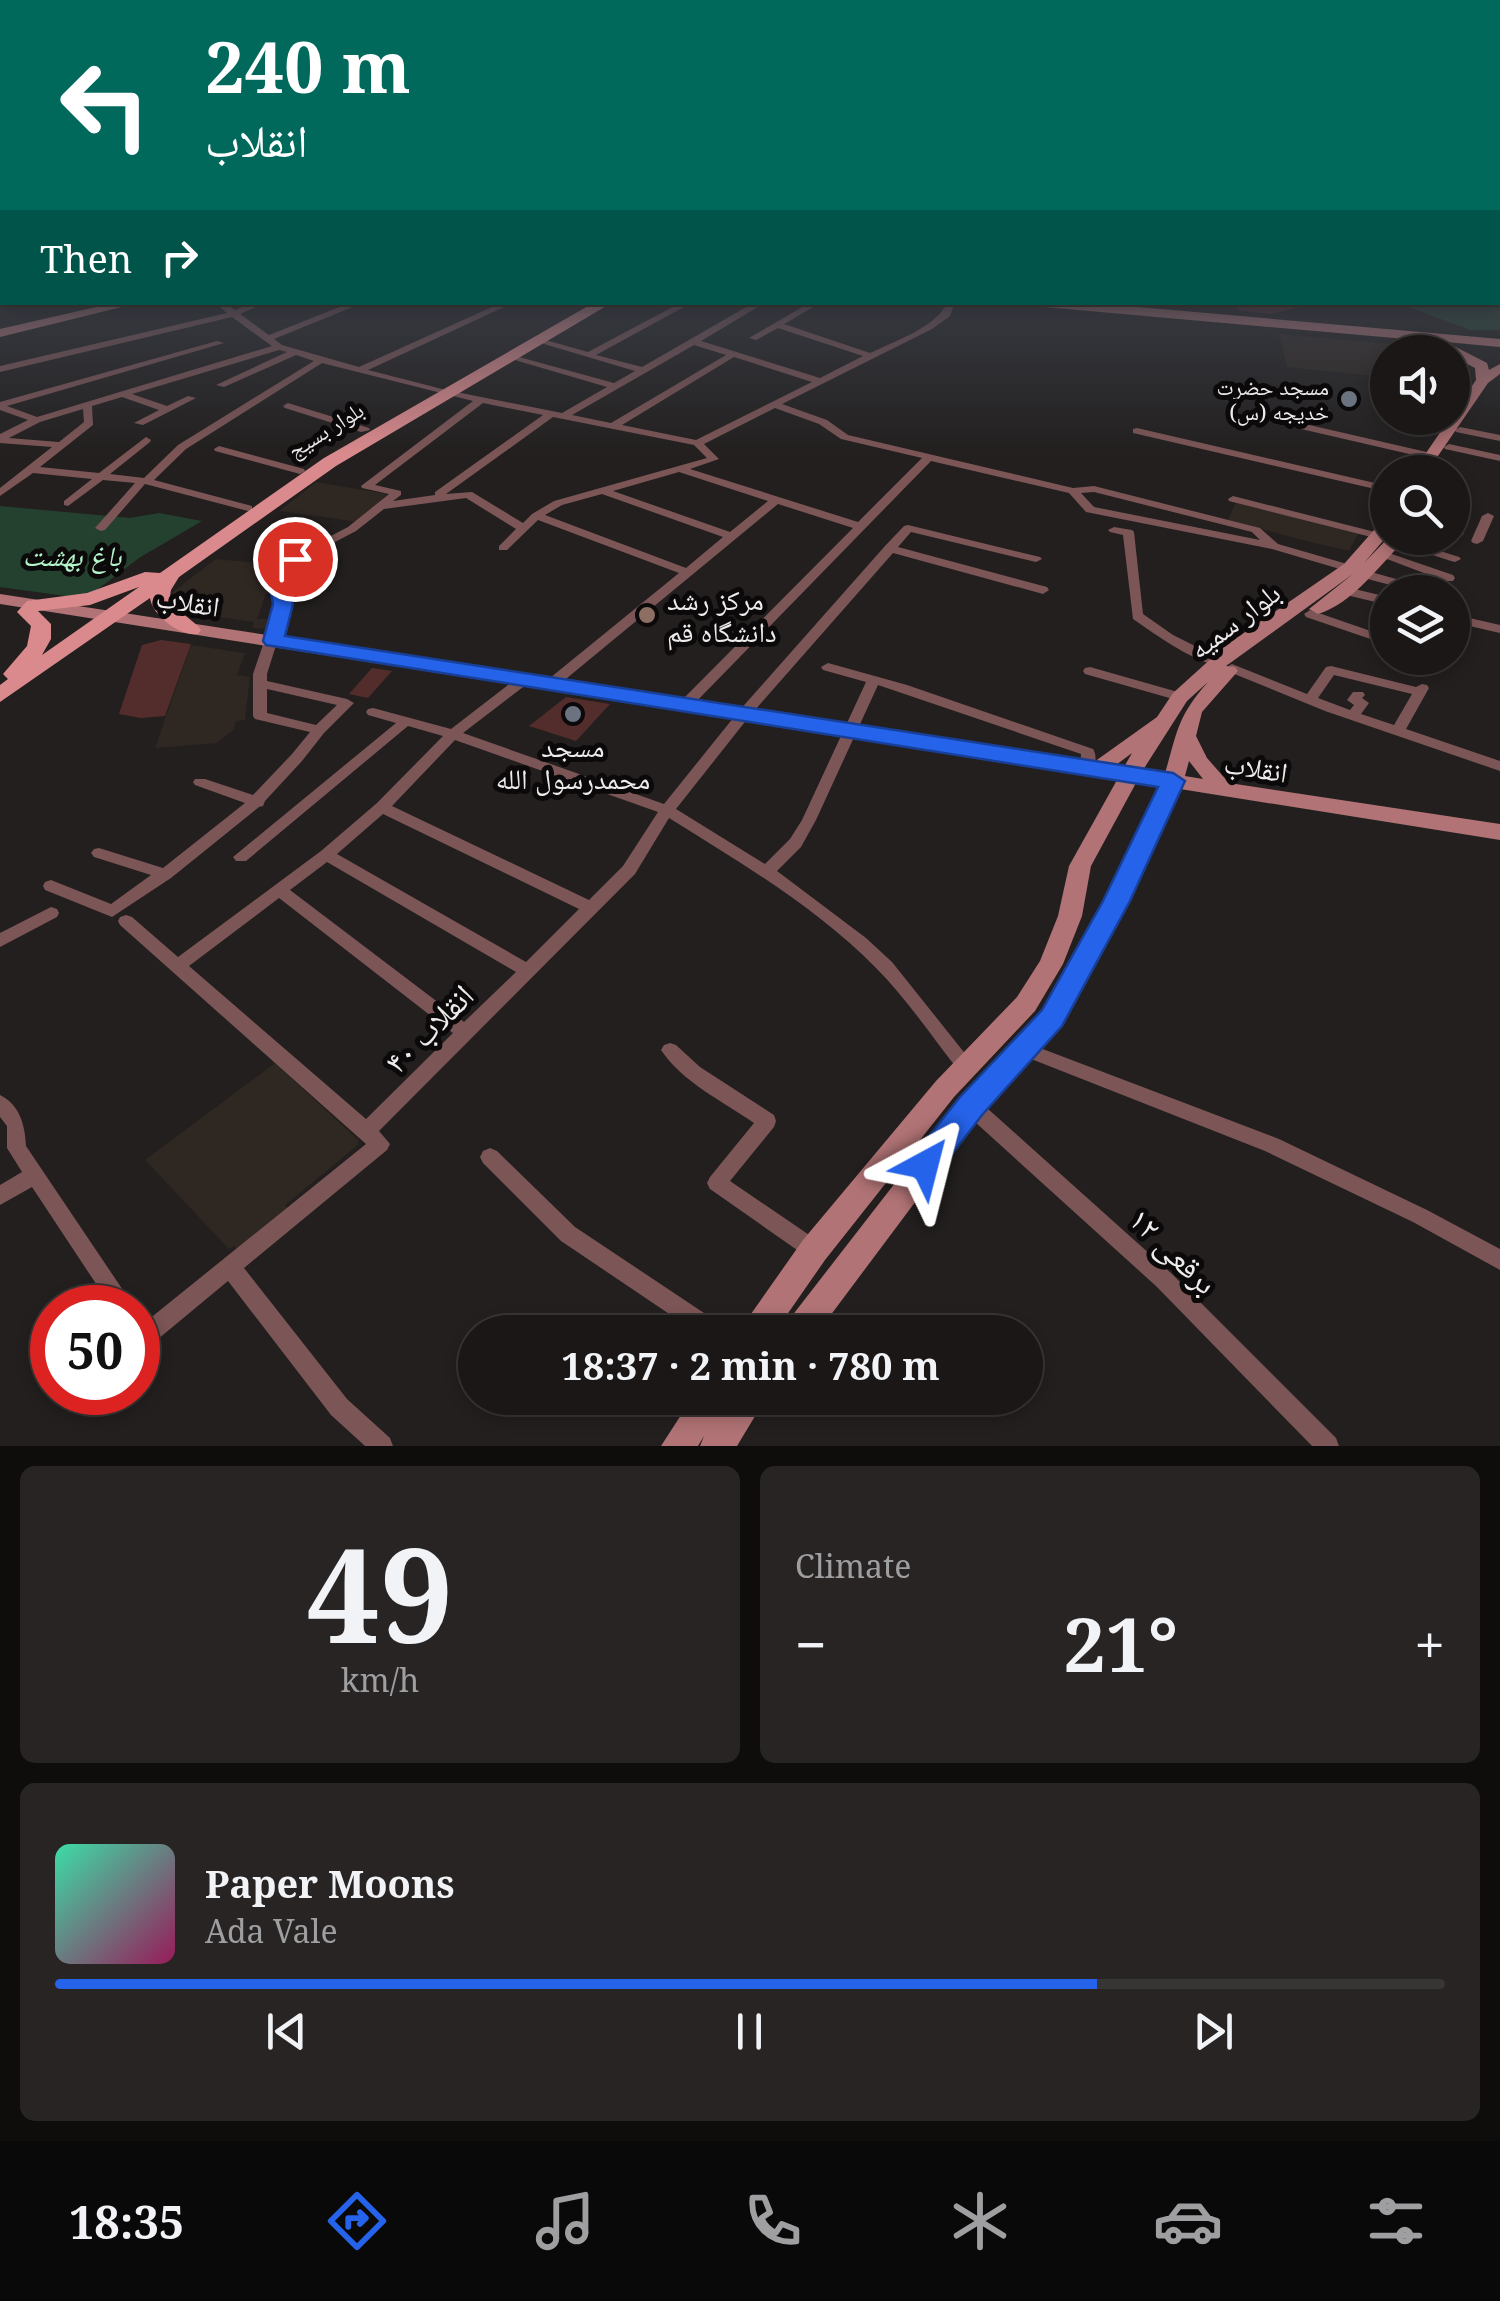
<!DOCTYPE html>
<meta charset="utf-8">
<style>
:root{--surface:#1a1716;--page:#272423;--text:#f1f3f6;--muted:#9f9fa1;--line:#383635;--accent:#2563eb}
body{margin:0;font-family:"Noto Serif","Noto Naskh Arabic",serif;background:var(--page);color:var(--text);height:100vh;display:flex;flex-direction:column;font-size:38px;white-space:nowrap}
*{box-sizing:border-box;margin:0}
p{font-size:32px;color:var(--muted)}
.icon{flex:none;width:55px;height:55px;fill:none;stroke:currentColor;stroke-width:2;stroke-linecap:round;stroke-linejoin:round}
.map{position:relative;height:1446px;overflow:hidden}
.drawer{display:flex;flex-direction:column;gap:20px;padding:20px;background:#0e0d0c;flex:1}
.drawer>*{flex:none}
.guide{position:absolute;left:0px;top:0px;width:1500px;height:305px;box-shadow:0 5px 15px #0003,0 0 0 2px var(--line);background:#00695c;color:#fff;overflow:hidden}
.controls{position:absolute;left:1370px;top:335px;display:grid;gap:20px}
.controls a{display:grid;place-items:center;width:100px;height:100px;border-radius:50%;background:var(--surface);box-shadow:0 5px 15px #0003,0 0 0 2px var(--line);font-size:50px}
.speed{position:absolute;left:30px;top:1285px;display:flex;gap:20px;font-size:50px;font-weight:700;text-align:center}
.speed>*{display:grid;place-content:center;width:130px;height:130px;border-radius:50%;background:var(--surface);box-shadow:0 5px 15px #0003,0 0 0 2px var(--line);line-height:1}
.speed .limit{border:15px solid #d22;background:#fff;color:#111}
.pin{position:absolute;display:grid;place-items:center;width:85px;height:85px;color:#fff;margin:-42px;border:5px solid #fff;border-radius:50%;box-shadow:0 2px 10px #0007}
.me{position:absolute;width:110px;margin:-55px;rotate:38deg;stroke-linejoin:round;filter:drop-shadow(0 0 8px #0008)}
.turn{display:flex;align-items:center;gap:35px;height:210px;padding:0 40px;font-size:45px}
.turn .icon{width:130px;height:130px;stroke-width:2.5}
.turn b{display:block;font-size:70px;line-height:85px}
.then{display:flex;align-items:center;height:95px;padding:0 40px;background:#0003;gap:20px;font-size:38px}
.big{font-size:75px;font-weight:700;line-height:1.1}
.drawer .card{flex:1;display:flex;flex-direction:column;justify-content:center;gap:15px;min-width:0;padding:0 35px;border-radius:15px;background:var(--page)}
.drawer .dial{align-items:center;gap:0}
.dial b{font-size:130px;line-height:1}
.song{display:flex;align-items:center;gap:30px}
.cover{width:120px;height:120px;border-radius:15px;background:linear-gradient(135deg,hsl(160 70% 55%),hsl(330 70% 35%))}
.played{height:10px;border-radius:5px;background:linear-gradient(90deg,var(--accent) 75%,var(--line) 75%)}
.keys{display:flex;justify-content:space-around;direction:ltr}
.heat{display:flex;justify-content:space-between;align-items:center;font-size:55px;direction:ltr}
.drawer .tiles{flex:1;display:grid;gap:20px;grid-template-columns:1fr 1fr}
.card:last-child{grid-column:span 2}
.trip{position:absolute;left:458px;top:1315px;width:585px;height:100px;border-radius:50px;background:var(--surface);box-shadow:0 5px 15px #0003,0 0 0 2px var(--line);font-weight:700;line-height:100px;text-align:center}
.tabs{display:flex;height:160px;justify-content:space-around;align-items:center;background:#0a0909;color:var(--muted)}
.tabs .icon{width:70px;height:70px}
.tabs .on{color:var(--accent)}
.tabs b{font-size:45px;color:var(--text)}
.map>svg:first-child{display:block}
.built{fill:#2f2722}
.green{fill:#24412f}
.building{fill:#532d2c}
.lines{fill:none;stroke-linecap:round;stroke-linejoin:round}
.street{fill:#7c5556;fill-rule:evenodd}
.secondary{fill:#b17375;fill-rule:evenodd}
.primary{fill:#da8a8d;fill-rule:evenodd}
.route{fill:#2563eb;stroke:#184099;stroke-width:2.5}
.worship-dot{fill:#6b7280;stroke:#0b0909;stroke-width:4}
.education-dot{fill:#8d6e63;stroke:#0b0909;stroke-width:4}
.labels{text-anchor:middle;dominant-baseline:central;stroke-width:10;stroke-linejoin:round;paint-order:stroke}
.far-poi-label{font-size:22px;fill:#eeeceb;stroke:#0b0909;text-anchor:end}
.far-street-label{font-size:22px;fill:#eeeceb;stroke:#0b0909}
.park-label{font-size:28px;font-style:italic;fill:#b4f4cb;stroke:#0b0909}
.poi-label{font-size:28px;fill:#eeeceb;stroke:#0b0909;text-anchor:start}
.street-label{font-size:28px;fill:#eeeceb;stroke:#0b0909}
.near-street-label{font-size:32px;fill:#eeeceb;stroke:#0b0909}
</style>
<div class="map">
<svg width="1500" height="1446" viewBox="0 0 1500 1446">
<rect width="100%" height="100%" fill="#221f1e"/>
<g class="built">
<path d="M1279 334 1413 346 1415 352H1388L1387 377 1287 367Z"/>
<path d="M316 482 387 494 359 522 279 511Z"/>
<path d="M1236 502 1358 534 1349 551 1310 542 1228 520Z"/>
<path d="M216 559 281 565 267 578 273 593 266 594 257 619H273L269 629 253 628 254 622 177 611 173 607 170 598 174 591Z"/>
<path d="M191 645 245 653 237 675 250 677 245 720 236 721 234 729 217 743 155 748Z"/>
<path d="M275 1063 358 1140V1145L285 1205 288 1209 239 1252 234 1246 229 1249 145 1160Z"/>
</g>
<g class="green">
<path d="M1398 303H1491L1500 310V330H1470Z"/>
<path d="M0 506 130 518 159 513 202 521 139 558 90 595 73 597 0 587Z"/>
</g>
<g class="building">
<path d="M1238 302H1299V307L1271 314 1237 310Z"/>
<path d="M161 640 191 644 165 716 141 718 119 714 142 645Z"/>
<path d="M372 668 392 671 368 698 349 694Z"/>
<path d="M566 697 610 704 576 741 529 726Z"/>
</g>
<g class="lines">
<g class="street">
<rect x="0" y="256" width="2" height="5"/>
<rect x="1498" y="256" width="2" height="4"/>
<rect x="0" y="282" width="2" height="5"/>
<path d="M214 302H224L235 310 254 302H267L240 314 269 335 352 302H365L274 339 282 345 359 367 503 302H515L368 370 446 390 562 413 607 387 508 358V354L614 383 635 371 534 341 538 338 588 352 682 302H693L596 355 642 367 755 302H766L701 341 820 378 863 356 778 328 756 340 749 338 811 302H822L784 324 870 353C893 342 939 326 947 302H955L950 316 932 329 782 404 827 420 848 435 1073 488 1094 486 1260 528 1278 544 1354 566 1356 568 1350 572 1272 549 1086 512 1069 493 931 461 690 708 685 709 678 705 680 702 853 528 778 504 555 688H545L543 685 545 682 679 573 538 520 507 550H499V546L516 529 466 498 384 509 356 531 299 561 284 578 289 604 267 674V681L347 699 354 703 324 733 302 761 265 801 263 806 259 807 171 878 112 917 45 890 43 886 45 882 51 880 111 904 151 875 94 857 91 853 94 849 99 848 163 868 245 803 195 785 193 782 195 779H205L253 795 292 754 310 732 255 719 253 716V674L277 604 272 577 291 557 348 527 389 494 362 488 361 486 473 401 322 363 186 449 154 480 252 506V510L248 511 145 484 105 530 101 531 95 528 135 483 103 480 68 506 64 505V501L92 479 33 473 0 496V488L52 447 0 443V434L28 420 0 410V402L217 341 224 343 7 406 37 417 272 346 232 317 0 372V366L227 313ZM694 345 726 355 611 423 572 415ZM279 350 287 352 216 385 224 387 296 355 314 361 178 445 144 478 110 474 150 442 151 440 146 437 99 473 40 467 93 425 92 406 122 397 159 410 134 423 143 425 196 398 188 396 167 406 132 394ZM734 357 812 382 696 440 622 425ZM483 403 543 415 435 492V495L393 501 401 495V491L375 485ZM775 408 819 424 841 439 922 458 858 522 690 469 719 459 704 444ZM83 409 84 422 59 442 9 438 40 422ZM553 417 694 445 707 458 554 501 532 514 523 523 472 492 446 494ZM679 472 768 501 730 532 613 491ZM1094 492 1252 532 1260 540 1094 507 1081 493ZM602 494 723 537 686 568 545 515 562 505ZM267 689 337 705 316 725 267 713Z"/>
<path d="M288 403 369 428 370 430 361 432 285 408 283 406Z"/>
<path d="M1305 424 1431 453 1436 456 1431 459 1301 429V425Z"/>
<path d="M1460 427 1500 435V441L1456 432 1455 430Z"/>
<path d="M1137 428 1388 486V492L1133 433V429Z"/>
<path d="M1449 444 1500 455V461L1445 449 1444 447Z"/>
<path d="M219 446 304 469 305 471 300 474 215 451 214 449Z"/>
<path d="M1233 496 1383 534 1385 536 1379 539 1229 501 1228 499Z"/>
<path d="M1488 513 1494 516 1483 541 1477 544 1473 543 1471 541 1482 516Z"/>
<path d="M908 525 1040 557 1042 559 1036 562 911 532 898 547 1047 587 1049 590 1043 594 893 553 748 718 676 809 765 864 790 839 802 820 866 682 823 670 821 667 828 663 907 685 1093 749C1097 754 1096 766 1092 771H1082L1080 768 1081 754 878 685 816 820 801 847 777 871 866 938 892 962 971 1061 974 1066 971 1071 965 1074 959 1071C932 1037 907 999 876 968 816 907 741 863 669 818L635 874 379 1131 390 1144 387 1150 244 1268 347 1399 390 1438 393 1446H365L331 1415 228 1281 146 1349 138 1351V1328L366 1144 120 925 118 921 120 917 126 915 132 917 178 957 321 851 377 803 443 736 408 726 246 861H236L233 857 396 723 368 715 366 712 368 709 373 708 451 729 517 678H527L529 681 527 684 463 733 664 804 738 712 885 546 904 526ZM455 740 658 812 623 866 589 900 392 806ZM383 814 579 909 526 962 337 854ZM327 862 516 972 464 1022 290 890ZM279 898 453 1033 366 1119 189 966Z"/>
<path d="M1114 527 1132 530 1134 532 1143 614 1173 635 1223 660 1224 663 1223 666C1199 666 1153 633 1133 619L1123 535 1110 532 1108 530Z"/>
<path d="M1452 530 1462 532 1464 534 1458 537 1452 536Z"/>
<path d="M1392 538H1400L1459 557 1461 559 1455 562 1451 561 1392 542Z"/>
<path d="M1383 551 1453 575 1455 578 1453 581H1445L1379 556 1377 554Z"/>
<path d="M1364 570 1421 586 1423 589 1417 592 1360 577 1358 574 1360 571Z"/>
<path d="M1346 587 1388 597V605L1342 594 1340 591Z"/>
<path d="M1310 610 1388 637V645L1306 617 1304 614Z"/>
<path d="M1452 614 1500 625V633L1452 622Z"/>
<path d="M1232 664 1307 694 1326 667 1331 666 1416 687 1422 684 1427 685 1429 688 1406 729 1500 761V771L1325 711 1227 671 1225 668ZM1334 675 1412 694 1394 725 1361 714 1369 703 1362 698 1365 695 1363 692H1353L1347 700 1354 705 1350 710 1318 698Z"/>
<path d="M1090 667 1185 694 1187 697 1180 701 1085 674 1083 671 1085 668Z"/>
<path d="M51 907 57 909 59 913 57 917 0 947V933Z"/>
<path d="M670 1043 676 1045 700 1067 774 1115 776 1121 774 1127 730 1181 821 1243 824 1250 821 1257 814 1260 807 1257 710 1189 707 1183 710 1177 754 1123C724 1102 682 1082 661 1050L664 1045Z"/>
<path d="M1027 1043 1279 1139 1427 1210 1500 1249V1270L1413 1222 1265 1151 1021 1055 1018 1050 1021 1045Z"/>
<path d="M0 1095C20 1105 25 1125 26 1146L135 1308H112L32 1187 0 1205V1185L22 1172 7 1148V1126L0 1117Z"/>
<path d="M971 1098 978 1100 1171 1273 1336 1438 1339 1446H1312L1157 1287 964 1112 962 1106 964 1100Z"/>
<path d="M490 1148 497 1151 575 1227 722 1325 725 1332H696L561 1241 483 1163 480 1157 483 1151Z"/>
</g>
<g class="secondary">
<path d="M118 302H142L0 337V329Z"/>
<path d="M1027 302H1081L1500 339V347L1446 342 1487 363 1489 370 1500 364V374L1488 383 1427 472H1413L1476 380 1475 368 1452 356V352L1436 345 1440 342 1033 306Z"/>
<path d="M1388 519V535L1364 563 1388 538H1405L1403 542C1378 567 1353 603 1318 614L1309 609 1353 574 1226 666 1235 667 1238 671 1202 712 1196 736 1207 758 1229 783 1500 824V840L1180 789 1129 901 1061 1025 981 1114 818 1332H783L788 1321 961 1098 1043 1011 1105 901 1160 786 1136 783 1091 866 1082 916 1063 964 1035 1011 954 1097 825 1260 775 1332H742L746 1321 803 1240 936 1081 1017 997 1040 961 1058 916 1069 866 1117 780 0 604V594L1094 762 1157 717 1173 693 1225 646 1344 564 1382 521ZM1208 682C1177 717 1178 730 1165 773L1143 770 1187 701ZM1132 753 1124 767 1116 765ZM1189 761 1203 779 1185 776Z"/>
<path d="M692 1398H727L723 1409 731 1398H766L737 1446H700L704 1436 698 1446H661Z"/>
</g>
<g class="primary">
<path d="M1498 272 1500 273V282L1498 281Z"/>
<path d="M1498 298H1500V307L1491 302H1498Z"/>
<path d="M595 302H613L336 466 179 577 171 590 169 602 198 626 201 630 198 634C180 637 152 615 150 598L0 702V685L8 679 3 674 27 646 31 626 17 612 27 601 87 593 145 572 160 573 324 458ZM139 587 42 655 51 639V624L38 611 90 605Z"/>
</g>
</g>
<linearGradient id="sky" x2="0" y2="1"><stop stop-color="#131110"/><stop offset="0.56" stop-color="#3e424c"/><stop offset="1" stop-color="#3e424c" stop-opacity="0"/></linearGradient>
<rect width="1500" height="455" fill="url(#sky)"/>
<path class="route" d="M295 553 304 559 288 578 293 604 285 636 1173 773 1185 781 1130 901 1062 1026 982 1115 936 1175 925 1179 914 1175 909 1165 914 1155 960 1097 1042 1010 1103 901 1158 787 266 645 263 641 273 604 268 577 288 555Z"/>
<g class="worship-dot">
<circle cx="1349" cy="399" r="10"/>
<circle cx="573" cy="714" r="10"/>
</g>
<circle class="education-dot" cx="647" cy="615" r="10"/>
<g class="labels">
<g class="far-poi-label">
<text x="1329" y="386">مسجد حضرت<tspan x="1329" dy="25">خدیجه (س)</tspan></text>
</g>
<g class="far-street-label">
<text transform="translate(325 429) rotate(-32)">بلوار بسیج</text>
</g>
<g class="park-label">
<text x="72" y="555">باغ بهشت</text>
</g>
<g class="poi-label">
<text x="667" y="599">مرکز رشد<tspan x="667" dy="32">دانشگاه قم</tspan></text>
<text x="573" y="746" text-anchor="middle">مسجد<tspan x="573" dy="32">محمدرسول الله</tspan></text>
</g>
<g class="street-label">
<text transform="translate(188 601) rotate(9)">انقلاب</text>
<text transform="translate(1234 620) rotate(-37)">بلوار سمیه</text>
<text transform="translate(1256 767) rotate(9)">انقلاب</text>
</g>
<g class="near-street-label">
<text transform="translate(428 1028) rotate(-45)">انقلاب ۴۰</text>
<text transform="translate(1174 1250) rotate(44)">برقعی ۱۲</text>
</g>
</g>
</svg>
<div class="controls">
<a><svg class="icon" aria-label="sound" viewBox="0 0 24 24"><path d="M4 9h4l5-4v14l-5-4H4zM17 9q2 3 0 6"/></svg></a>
<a><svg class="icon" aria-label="search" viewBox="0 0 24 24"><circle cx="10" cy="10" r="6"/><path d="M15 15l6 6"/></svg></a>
<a><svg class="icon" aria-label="layers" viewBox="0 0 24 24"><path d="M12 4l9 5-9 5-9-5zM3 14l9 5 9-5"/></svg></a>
</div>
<div class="speed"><div class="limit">50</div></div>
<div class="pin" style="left:295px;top:559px;background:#d93025"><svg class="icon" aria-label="arrive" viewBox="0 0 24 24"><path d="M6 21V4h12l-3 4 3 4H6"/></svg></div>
<svg class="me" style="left:925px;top:1165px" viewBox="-20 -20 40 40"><path d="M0-17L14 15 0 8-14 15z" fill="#2563eb" stroke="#fff" stroke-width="4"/></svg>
<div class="trip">18:37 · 2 min · 780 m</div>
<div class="guide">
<div class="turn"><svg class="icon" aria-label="left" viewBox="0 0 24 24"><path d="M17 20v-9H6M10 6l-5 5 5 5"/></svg><div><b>240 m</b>انقلاب</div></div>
<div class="then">Then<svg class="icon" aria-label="right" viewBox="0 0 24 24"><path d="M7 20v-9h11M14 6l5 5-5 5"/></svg></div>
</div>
</div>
<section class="drawer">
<div class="tiles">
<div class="card dial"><b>49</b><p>km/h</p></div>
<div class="card"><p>Climate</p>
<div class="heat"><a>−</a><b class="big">21°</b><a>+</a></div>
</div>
<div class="card">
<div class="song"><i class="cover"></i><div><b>Paper Moons</b><p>Ada Vale</p></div></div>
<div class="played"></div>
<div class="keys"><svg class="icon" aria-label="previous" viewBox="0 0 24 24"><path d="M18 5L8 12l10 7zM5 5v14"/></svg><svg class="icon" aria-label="pause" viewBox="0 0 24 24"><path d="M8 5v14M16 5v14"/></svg><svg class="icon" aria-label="next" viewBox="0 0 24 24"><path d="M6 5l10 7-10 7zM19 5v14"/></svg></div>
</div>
</div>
</section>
<nav class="tabs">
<b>18:35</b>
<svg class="icon on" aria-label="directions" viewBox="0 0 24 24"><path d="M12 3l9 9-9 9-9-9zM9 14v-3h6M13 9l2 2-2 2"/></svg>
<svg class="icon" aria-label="music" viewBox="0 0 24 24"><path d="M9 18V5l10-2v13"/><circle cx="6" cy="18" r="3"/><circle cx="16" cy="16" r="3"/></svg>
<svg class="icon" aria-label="phone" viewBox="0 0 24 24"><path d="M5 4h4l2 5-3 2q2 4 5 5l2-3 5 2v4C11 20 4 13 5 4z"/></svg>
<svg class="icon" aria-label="climate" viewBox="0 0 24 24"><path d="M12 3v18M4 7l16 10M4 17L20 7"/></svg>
<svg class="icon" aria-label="car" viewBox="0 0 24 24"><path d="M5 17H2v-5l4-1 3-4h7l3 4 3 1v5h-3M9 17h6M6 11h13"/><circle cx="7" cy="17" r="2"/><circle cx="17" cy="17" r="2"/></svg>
<svg class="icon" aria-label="filters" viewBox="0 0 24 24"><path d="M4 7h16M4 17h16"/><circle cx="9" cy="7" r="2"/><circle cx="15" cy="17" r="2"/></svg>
</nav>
